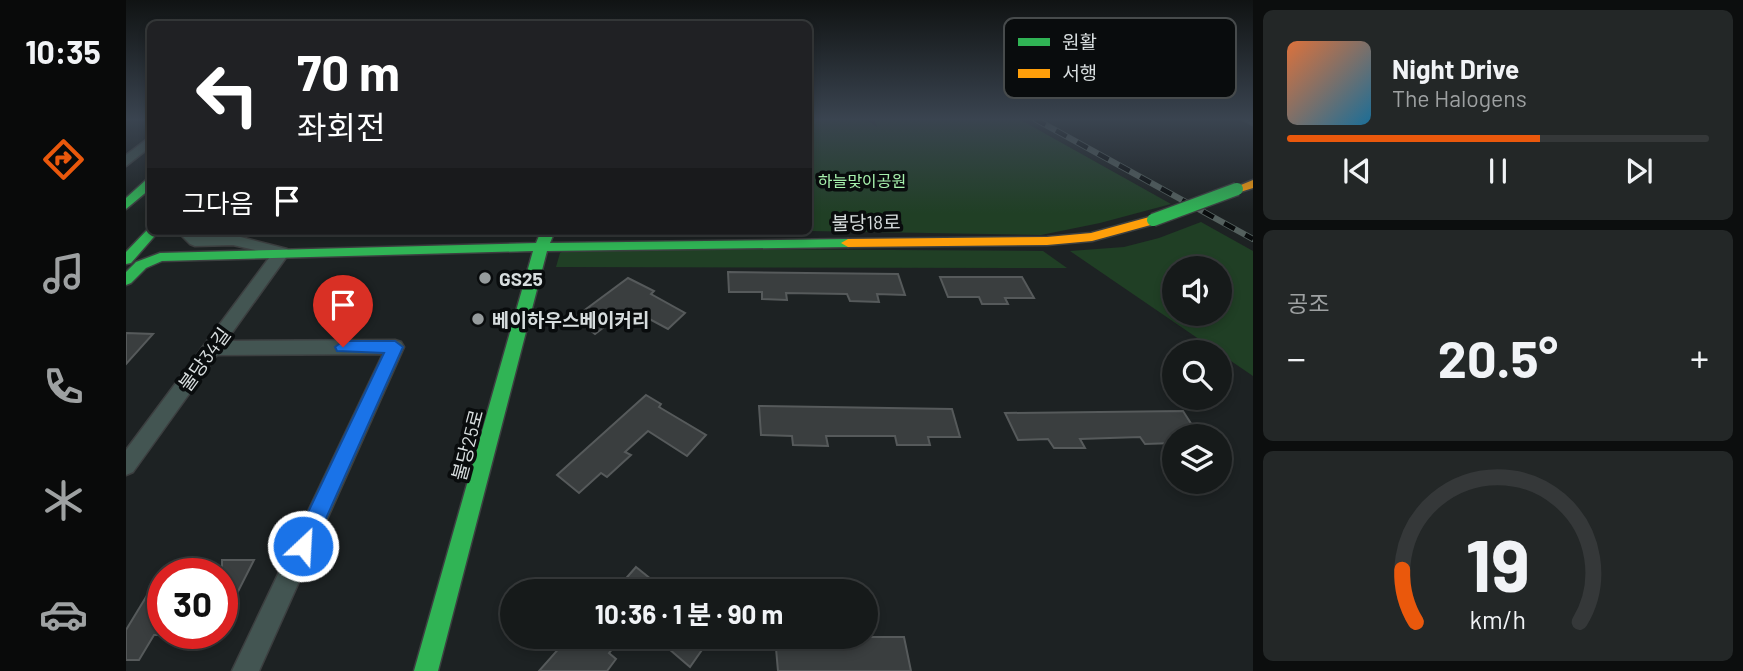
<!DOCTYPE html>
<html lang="ko">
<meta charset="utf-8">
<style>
:root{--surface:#161a1a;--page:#232727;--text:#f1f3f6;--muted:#9ea1a2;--line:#353839;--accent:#ea580c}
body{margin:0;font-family:Barlow,"Noto Sans KR",sans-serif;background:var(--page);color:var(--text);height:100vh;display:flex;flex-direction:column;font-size:26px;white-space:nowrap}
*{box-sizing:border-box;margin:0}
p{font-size:23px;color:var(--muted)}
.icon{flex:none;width:38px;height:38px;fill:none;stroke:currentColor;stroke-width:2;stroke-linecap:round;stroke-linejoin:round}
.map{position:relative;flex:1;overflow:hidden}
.side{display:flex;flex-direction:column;gap:10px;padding:10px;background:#0c0e0e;width:490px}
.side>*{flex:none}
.top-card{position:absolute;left:21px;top:21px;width:665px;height:214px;border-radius:10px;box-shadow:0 4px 10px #0003,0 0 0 2px var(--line);background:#202124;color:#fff;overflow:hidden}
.buttons{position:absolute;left:1036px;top:256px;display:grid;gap:14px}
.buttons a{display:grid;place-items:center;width:70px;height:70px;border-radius:50%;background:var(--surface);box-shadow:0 4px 10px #0003,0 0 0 2px var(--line);font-size:35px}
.speed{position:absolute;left:21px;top:558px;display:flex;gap:14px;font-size:35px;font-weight:700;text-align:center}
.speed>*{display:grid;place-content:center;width:91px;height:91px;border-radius:50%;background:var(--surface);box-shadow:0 4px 10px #0003,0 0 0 2px var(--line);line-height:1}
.speed .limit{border:10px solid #d22;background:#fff;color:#111}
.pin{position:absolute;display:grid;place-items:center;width:60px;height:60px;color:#fff;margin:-72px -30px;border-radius:50% 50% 50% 0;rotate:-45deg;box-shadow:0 0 7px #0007}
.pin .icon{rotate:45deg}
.me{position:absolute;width:77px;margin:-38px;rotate:25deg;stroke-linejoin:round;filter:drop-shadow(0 0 5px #0008)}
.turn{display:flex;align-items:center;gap:24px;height:147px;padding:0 35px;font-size:32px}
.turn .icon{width:91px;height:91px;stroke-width:2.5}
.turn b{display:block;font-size:49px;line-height:60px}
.then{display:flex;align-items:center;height:66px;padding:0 35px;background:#0003;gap:14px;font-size:26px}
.big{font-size:52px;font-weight:700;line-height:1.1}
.side .tile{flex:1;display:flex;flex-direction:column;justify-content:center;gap:10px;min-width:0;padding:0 24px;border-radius:10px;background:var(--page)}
.side .dial{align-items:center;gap:0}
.dial svg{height:182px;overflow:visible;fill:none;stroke:var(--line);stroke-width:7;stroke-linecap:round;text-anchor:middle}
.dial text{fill:var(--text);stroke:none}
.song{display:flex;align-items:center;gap:21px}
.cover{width:84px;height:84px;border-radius:10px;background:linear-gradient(135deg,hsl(20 70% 55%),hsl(200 70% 35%))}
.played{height:7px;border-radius:4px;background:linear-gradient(90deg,var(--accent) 60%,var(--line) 60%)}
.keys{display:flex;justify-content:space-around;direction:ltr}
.heat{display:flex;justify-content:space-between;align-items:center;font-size:38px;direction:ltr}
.trip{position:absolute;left:374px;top:579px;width:378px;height:70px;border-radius:35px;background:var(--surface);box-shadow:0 4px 10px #0003,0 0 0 2px var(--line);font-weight:700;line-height:70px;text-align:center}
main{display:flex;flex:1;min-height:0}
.dock{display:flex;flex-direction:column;width:126px;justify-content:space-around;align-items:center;background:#090a0a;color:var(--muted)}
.dock .icon{width:49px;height:49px}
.dock .current{color:var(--accent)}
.dock b{font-size:32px;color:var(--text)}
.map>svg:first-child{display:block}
.green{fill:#203f25;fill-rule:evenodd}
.building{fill:#3a3e3f;stroke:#565a5b;stroke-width:2}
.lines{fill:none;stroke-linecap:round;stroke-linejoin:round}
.street-casing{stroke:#3c3f40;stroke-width:3}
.fast-casing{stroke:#3c3f40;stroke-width:3}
.slow-casing{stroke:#3c3f40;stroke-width:3}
.street{fill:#435552;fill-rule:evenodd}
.fast{fill:#30b455;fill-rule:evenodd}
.slow{fill:#ff9f0a;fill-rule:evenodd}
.rail-casing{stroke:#54605e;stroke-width:6}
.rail{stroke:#090c0d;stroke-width:4.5;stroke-dasharray:12;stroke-linecap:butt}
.fast-bridge-casing{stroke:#3c3f40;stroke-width:15;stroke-linecap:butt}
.fast-bridge{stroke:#30b455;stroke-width:12}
.route{fill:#1a73e8;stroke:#114b97;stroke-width:2}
.poi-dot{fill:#969c9d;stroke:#090c0d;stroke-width:2.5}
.labels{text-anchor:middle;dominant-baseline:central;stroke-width:7;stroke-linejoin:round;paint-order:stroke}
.far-park-label{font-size:16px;fill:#a7f1ad;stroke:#090c0d}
.street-label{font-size:19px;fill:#d7ddde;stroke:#090c0d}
.poi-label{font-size:19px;font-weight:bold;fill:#d7ddde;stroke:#090c0d;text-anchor:start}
.key{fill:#090c0d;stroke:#474b4c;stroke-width:2}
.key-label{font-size:19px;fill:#d7ddde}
</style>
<main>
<nav class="dock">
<b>10:35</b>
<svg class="icon current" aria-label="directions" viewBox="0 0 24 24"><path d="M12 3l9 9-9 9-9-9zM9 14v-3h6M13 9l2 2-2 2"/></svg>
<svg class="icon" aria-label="music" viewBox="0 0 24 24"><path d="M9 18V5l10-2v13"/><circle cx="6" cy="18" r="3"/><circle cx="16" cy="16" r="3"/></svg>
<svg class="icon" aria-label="phone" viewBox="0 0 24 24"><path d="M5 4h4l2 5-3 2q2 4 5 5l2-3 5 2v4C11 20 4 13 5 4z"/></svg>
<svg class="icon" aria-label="climate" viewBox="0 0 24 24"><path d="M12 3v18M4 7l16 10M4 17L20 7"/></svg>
<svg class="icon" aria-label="car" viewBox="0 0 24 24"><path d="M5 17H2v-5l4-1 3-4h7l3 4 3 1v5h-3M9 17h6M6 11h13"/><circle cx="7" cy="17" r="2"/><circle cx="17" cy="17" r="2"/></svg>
</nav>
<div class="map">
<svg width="1127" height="671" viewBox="0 0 1127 671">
<rect width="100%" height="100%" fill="#1d2223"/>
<g class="green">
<path d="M683 119H740L751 127 748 119H893L1045 204 974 223 915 235 683 231Z"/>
<path d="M1075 222 1127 251V376L944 251 998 247 1033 238ZM1048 268H1094V313H1048Z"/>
<path d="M444 248 917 251 941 268 430 267 434 253Z"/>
</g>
<g class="building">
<path d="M602 272 772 274 779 295 751 294 753 302 724 301 721 294 660 293 661 300 636 299V292H603Z"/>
<path d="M814 277H896L908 298H879L882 304H856L853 297H822Z"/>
<path d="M502 278 528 291 525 294 559 313 542 329 503 308 469 334 448 318Z"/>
<path d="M0 333 27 334 0 364Z"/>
<path d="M520 395 535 404 533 407 580 435 561 456 522 431 499 452 505 455 481 477 475 473 453 493 431 475Z"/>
<path d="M633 406 826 409 834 437H802L804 445H771L769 436H700L702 446 667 445 666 436 635 435Z"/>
<path d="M1057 411 1073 436H1048V443L1019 444 1014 437 954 439 959 448H928L922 439 892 440 879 413Z"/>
<path d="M96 560H128L96 623Z"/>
<path d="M510 567 541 592H488Z"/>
<path d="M37 569V635H28L13 660H0V630Z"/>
<path d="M443 637H496L483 653 490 659 481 671H413Z"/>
<path d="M529 637H585L564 667Z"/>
<path d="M649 637H778L785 671H652Z"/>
</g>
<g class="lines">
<defs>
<g id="street">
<path d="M1115 119H1127V125Z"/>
<path d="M24 137V147L0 166V155Z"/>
<path d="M51 231H67L73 236 107 235 161 249 164 252 100 341 269 340 275 342 278 347 133 671H106L257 354 91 355 7 472 0 475V450L146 254 107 245 69 246 64 244Z"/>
</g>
<g id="fast">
<path d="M20 180H24V189L0 209V198Z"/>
<path d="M24 227V231H33L5 263 0 264V252Z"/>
<path d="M415 231H429L424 243 722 239 729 243 722 247 421 251 312 671H288L407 251 36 261 20 268 5 283 0 285V272L10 262 34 253 410 243Z"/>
</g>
<g id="slow">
<path d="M1127 180V188L1111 193 1105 189Z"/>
<path d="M1027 216 1032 217V223L966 241 921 245 722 247 715 243 722 239 921 237 965 233Z"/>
</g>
</defs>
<use href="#street" class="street-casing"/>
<use href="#fast" class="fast-casing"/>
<use href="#slow" class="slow-casing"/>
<use href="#street" class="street"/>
<use href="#fast" class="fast"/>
<use href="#slow" class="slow"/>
<defs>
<path id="rail" d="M909 119 1127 239"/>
</defs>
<use href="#rail" class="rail-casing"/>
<use href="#rail" class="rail"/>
<defs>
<path id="fast-bridge" d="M1027 220 1111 189"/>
</defs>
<use href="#fast-bridge" class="fast-bridge-casing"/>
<use href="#fast-bridge" class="fast-bridge"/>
</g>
<linearGradient id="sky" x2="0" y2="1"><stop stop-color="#101313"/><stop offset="0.56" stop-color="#3a4450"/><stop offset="1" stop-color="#3a4450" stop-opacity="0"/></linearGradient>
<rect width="1127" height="213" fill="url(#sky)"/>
<path class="route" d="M217 341H269L277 347 184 554 177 556 169 554 166 546 258 353 211 351 209 347Z"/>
<g class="poi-dot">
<circle cx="359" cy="278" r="7"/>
<circle cx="352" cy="319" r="7"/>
</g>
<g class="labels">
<g class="far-park-label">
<text x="736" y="180">하늘맞이공원</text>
</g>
<g class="street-label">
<text transform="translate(740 222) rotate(-1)">불당18로</text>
<text transform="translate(78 359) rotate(-54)">불당34길</text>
<text transform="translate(341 445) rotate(-75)">불당25로</text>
</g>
<g class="poi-label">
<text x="373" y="278">GS25</text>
<text x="366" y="319">베이하우스베이커리</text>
</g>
</g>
<rect x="878" y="18" width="232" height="80" rx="10" class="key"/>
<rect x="892" y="38" width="32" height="8" fill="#30b455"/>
<rect x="892" y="69" width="32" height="9" fill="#ff9f0a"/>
<g class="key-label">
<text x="936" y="49">원활</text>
<text x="936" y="80">서행</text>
</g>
</svg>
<div class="buttons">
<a><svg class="icon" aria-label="sound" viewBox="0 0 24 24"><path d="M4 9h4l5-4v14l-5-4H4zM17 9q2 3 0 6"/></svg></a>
<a><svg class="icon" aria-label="search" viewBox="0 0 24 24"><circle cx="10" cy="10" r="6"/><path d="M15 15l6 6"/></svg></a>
<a><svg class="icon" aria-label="layers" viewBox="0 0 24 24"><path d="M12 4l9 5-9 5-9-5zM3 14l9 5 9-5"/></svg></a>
</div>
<div class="speed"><div class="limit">30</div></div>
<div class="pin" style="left:217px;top:347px;background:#d93025"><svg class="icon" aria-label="arrive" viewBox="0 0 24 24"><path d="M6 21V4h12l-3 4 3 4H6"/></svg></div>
<svg class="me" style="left:177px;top:546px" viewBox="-20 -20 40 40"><circle r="17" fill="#1a73e8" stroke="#fff" stroke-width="3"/><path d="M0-11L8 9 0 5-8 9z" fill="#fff"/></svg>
<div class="trip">10:36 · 1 분 · 90 m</div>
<div class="top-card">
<div class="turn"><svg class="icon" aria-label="left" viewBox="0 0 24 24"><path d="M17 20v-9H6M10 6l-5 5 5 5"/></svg><div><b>70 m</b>좌회전</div></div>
<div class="then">그다음<svg class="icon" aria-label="arrive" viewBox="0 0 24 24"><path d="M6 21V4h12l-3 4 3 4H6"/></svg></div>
</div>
</div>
<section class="side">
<div class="tile">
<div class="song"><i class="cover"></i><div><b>Night Drive</b><p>The Halogens</p></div></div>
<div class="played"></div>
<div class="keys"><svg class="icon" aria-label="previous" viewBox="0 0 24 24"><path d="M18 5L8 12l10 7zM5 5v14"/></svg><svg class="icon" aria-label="pause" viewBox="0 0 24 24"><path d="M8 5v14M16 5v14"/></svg><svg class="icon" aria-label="next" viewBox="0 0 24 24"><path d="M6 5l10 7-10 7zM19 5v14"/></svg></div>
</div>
<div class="tile"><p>공조</p>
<div class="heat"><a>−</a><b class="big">20.5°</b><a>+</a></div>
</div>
<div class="tile dial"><svg viewBox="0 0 100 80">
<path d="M14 69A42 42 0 1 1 86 69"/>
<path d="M14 69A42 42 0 0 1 8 46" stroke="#ea580c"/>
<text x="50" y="56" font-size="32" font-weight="700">19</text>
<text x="50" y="72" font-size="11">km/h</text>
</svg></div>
</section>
</main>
